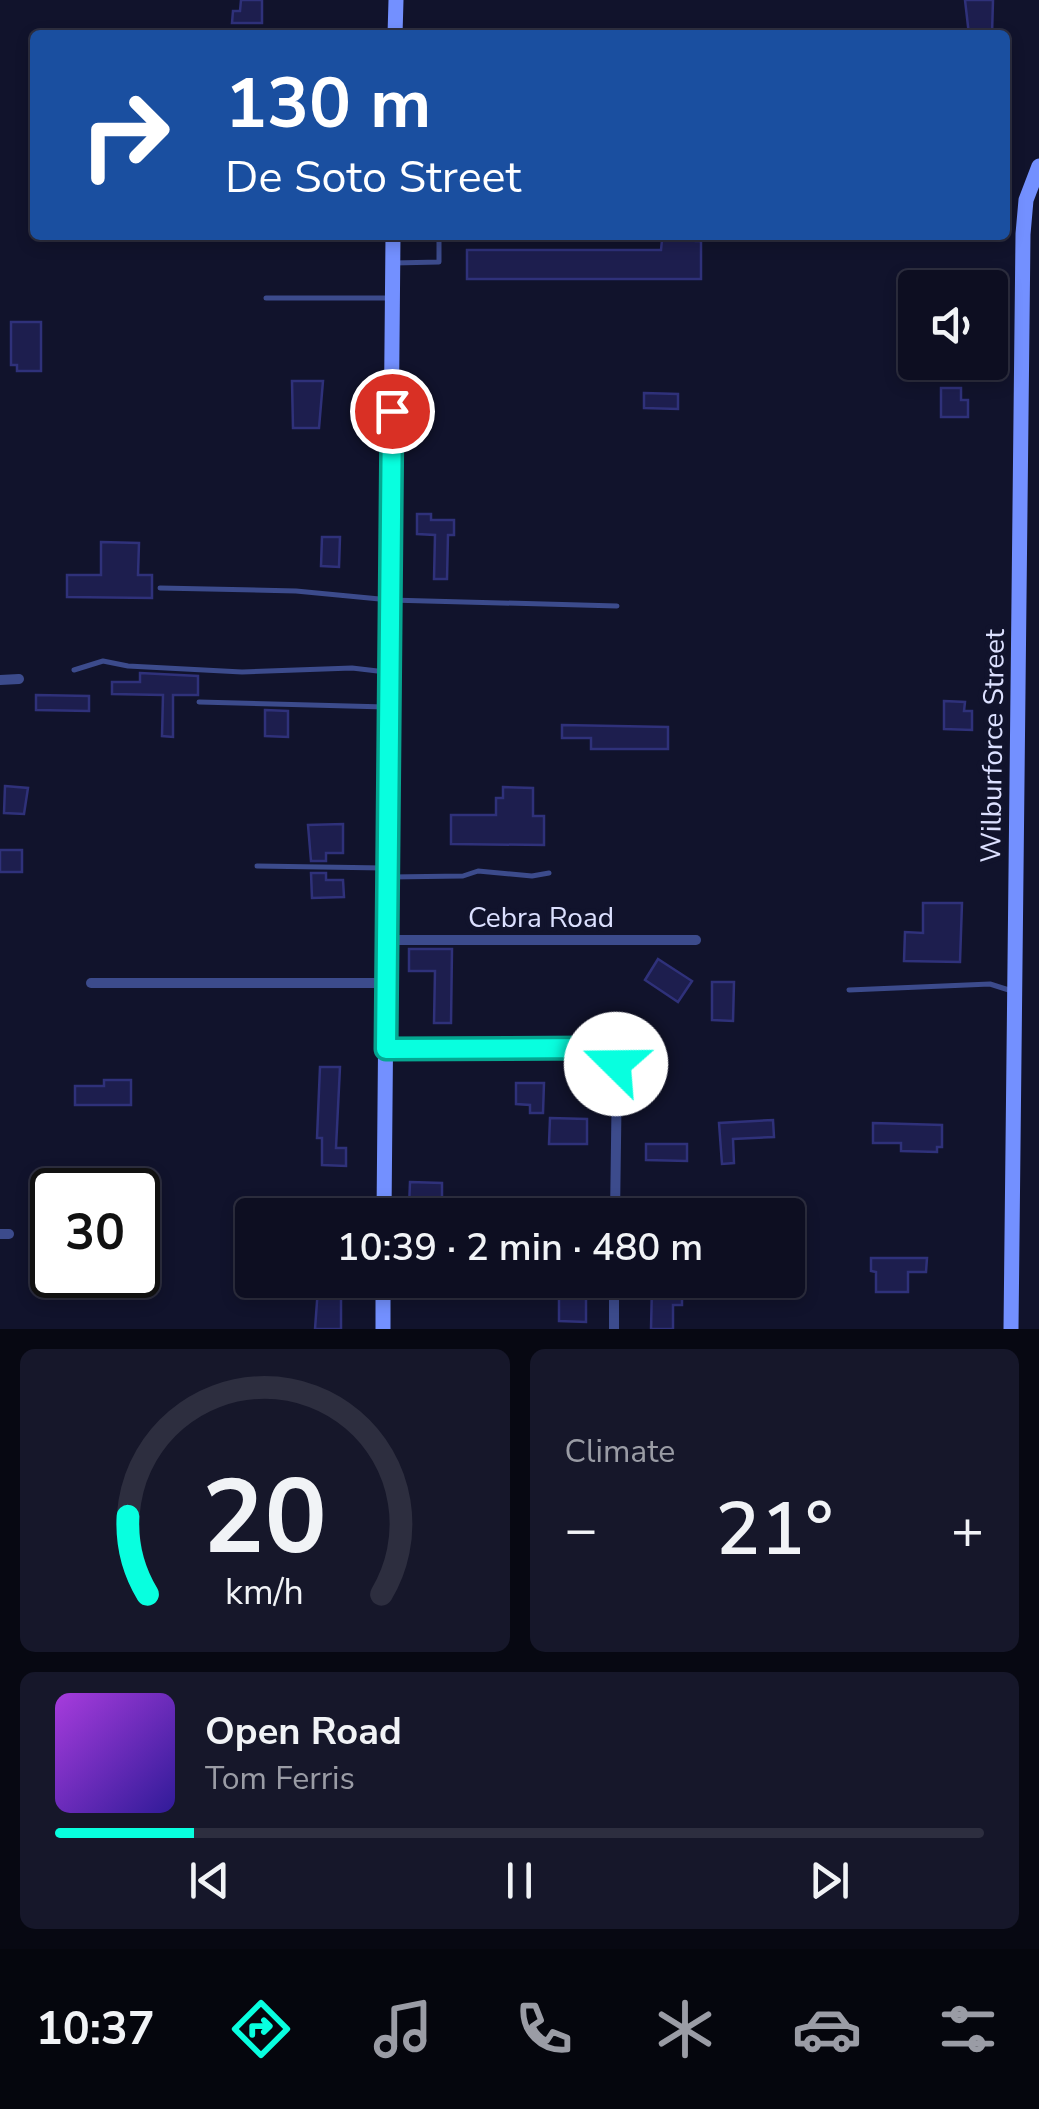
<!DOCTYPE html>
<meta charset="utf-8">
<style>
:root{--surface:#0d0e21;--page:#16172a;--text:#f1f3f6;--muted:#9a9ca5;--line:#2d2e3f;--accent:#08ffdf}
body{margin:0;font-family:"Nunito Sans",sans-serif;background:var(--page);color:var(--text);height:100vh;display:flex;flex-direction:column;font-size:38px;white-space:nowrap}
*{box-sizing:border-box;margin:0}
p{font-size:32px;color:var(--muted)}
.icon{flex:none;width:55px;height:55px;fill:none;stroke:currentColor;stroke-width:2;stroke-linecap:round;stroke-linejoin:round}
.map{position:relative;height:1329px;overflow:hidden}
.details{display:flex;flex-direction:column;gap:20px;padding:20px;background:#070812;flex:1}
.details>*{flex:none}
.top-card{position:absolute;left:30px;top:30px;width:980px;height:210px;border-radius:10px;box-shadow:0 5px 15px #0003,0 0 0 2px var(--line);background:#1a4fa0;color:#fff;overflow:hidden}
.tools{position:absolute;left:898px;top:270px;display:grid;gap:20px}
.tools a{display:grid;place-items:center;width:110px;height:110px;border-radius:10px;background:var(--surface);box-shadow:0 5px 15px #0003,0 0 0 2px var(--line);font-size:50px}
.speed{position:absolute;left:30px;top:1168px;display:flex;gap:20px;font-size:50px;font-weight:700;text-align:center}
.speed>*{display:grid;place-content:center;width:130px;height:130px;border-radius:50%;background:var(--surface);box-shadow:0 5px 15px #0003,0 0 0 2px var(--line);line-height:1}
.speed .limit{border:5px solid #111;border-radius:15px;background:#fff;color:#111}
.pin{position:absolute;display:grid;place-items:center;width:85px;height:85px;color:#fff;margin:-42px;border:5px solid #fff;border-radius:50%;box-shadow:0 2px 10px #0007}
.me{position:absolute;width:110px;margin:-55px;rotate:292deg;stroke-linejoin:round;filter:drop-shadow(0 0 8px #0008)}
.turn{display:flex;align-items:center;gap:35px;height:210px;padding:0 30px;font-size:45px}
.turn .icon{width:130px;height:130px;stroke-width:2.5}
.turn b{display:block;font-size:70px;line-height:85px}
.big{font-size:75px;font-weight:600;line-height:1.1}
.details .tile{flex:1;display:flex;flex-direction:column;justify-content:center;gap:15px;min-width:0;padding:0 35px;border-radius:15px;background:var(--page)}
.details .dial{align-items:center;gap:0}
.dial svg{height:260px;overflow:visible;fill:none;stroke:var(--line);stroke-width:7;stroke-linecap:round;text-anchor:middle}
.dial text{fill:var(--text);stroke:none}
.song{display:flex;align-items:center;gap:30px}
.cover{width:120px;height:120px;border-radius:15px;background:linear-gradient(135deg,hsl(280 70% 55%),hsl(250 70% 35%))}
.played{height:10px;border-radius:5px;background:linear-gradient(90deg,var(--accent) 15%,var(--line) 15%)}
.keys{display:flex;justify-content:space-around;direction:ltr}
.heat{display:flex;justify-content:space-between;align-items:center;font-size:55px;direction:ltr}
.details .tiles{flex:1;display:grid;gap:20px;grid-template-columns:1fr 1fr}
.tile:last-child{grid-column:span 2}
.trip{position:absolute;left:235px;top:1198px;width:570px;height:100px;border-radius:10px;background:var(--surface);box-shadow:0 5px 15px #0003,0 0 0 2px var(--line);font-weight:600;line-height:100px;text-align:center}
.tabs{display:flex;height:160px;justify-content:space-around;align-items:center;background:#05060d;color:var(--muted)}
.tabs .icon{width:70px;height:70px}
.tabs .selected{color:var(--accent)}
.tabs b{font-size:45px;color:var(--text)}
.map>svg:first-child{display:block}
.building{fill:#1d1e4e;stroke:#2f317a;stroke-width:2.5}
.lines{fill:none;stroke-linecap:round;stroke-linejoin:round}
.lane{stroke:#3c4b8c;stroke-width:5}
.street{stroke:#3c4b8c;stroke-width:10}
.secondary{stroke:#7390ff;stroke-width:15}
.route-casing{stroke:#05a691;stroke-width:25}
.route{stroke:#08ffdf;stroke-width:18}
.labels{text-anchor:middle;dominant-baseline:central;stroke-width:10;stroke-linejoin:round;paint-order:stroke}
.street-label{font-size:28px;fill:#dce0ff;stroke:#11132c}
</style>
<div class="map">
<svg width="1039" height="1329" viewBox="0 0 1039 1329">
<rect width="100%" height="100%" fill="#11132c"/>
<g class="building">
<path d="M241 0H262V23H232L233 11H240Z"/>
<path d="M965 0H993L992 35H969Z"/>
<path d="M679 235H696V241H701V279H467V250H661L662 240H679Z"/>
<path d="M11 322H41V371H17V365H11Z"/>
<path d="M292 381H323L319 428H293Z"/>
<path d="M941 388H961V400H968V417H941Z"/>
<path d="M644 393 678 394V409L644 408Z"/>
<path d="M417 514H431V520H454V535H448L447 579H434L435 535 417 534Z"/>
<path d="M322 537H340L339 567 321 566Z"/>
<path d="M101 542 139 543 138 575H152V598L67 597V575H101Z"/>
<path d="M140 673 198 676V695H173V737L162 736 163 695 112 694V682H140Z"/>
<path d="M36 695 89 696V711L36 710Z"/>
<path d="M944 701 965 702 964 711H972V730L944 729Z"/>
<path d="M265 710 288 711V737L265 736Z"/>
<path d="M562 725 668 727V749H591V738H562Z"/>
<path d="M5 786 28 788 24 814 4 813Z"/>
<path d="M503 787 533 788V816H544V845L451 844V815H496V798H503Z"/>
<path d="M343 824V853H326V861H311L308 825Z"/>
<rect x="0" y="850" width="22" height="22"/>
<path d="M311 873H326V880H343L344 897 312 898Z"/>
<path d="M923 903H962L960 962 904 961 905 932 923 933Z"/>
<path d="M409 949H452L451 1023H434L435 971H409Z"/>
<path d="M658 959 692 981 678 1002 645 980Z"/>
<path d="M712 982H734L733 1021 712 1020Z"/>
<path d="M320 1067H340L336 1148H346V1166L322 1165V1138H317Z"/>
<path d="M104 1080H131V1105H75V1086H104Z"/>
<path d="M516 1083H544L543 1113H530V1105L516 1104Z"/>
<path d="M550 1118 587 1119V1144H549Z"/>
<path d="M773 1120 774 1137 733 1139 734 1163 722 1164 719 1123Z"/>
<path d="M873 1123 942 1125V1147H937V1152L901 1151V1143H873Z"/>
<path d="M646 1144H687V1161L646 1160Z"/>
<path d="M410 1182 442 1183V1208H409Z"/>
<path d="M871 1258H927L926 1272H908V1292H876V1272L871 1271Z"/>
<path d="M652 1286H682V1305H673V1329H651Z"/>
<path d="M318 1288H341V1329H315Z"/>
<path d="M559 1298H586V1322L559 1321Z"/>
</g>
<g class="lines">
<g class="lane">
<path d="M394 263 439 262V235"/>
<path d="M266 298H390"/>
<path d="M160 588 296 591 390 600 617 606"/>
<path d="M74 670 103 661 128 666 242 672 352 668 386 672"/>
<path d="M199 702 386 707"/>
<path d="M257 866 384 868"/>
<path d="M390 877 463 876 478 871 532 876 549 873"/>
<path d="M849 990 990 984 1012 991"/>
</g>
<g class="street">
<path d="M0 680 19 679"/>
<path d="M386 940H696"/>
<path d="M91 983H386"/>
<path d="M386 1049 595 1047 612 1054 617 1071 615 1215"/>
<path d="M0 1234H9"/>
<path d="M614 1329V1280"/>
</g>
<g class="secondary">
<path d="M395 35 396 0"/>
<path d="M384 1215 393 235"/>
<path d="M383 1329V1280"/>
<path d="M1011 1329 1023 234 1026 200 1039 166"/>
</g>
</g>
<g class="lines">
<defs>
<path id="route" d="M392 411 386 1049 595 1048 612 1054 616 1064"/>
</defs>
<use href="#route" class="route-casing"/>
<use href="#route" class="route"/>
</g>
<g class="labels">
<g class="street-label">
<text transform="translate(993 746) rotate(-89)">Wilburforce Street</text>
<text x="541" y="918">Cebra Road</text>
</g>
</g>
</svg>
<div class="tools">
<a><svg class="icon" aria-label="sound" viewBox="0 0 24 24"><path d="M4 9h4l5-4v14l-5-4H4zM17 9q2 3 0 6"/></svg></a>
</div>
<div class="speed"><div class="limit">30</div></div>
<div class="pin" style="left:392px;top:411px;background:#d93025"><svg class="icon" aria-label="arrive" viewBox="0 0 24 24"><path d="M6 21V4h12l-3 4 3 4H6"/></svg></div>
<svg class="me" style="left:616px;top:1064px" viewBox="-20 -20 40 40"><circle r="19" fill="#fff"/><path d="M0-13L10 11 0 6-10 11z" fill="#08ffdf"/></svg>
<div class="trip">10:39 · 2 min · 480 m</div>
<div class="top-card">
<div class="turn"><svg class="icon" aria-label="right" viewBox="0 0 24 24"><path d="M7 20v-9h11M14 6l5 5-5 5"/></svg><div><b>130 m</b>De Soto Street</div></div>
</div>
</div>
<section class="details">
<div class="tiles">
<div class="tile dial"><svg viewBox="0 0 100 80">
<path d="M14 69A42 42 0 1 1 86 69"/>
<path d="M14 69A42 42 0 0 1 8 45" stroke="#08ffdf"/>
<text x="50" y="56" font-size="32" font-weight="700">20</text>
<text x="50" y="72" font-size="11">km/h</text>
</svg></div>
<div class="tile"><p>Climate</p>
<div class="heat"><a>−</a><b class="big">21°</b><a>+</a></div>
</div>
<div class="tile">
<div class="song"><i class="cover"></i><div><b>Open Road</b><p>Tom Ferris</p></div></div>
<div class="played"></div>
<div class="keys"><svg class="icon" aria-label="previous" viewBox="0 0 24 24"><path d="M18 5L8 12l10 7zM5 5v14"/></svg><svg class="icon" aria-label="pause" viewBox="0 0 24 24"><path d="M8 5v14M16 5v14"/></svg><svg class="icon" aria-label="next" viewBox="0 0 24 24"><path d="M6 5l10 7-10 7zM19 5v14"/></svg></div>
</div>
</div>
</section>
<nav class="tabs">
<b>10:37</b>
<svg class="icon selected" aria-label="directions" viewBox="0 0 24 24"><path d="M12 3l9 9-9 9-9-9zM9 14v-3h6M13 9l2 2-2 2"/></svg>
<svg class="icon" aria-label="music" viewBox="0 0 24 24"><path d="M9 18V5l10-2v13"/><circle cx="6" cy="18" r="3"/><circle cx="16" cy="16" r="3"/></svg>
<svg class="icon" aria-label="phone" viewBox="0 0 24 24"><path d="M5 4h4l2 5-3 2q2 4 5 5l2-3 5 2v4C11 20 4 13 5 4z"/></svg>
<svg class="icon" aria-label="climate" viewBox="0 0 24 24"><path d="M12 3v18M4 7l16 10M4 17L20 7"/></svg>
<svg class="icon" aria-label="car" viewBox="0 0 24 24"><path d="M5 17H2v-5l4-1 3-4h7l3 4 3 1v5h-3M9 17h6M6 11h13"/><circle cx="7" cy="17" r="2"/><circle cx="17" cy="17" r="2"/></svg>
<svg class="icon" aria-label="filters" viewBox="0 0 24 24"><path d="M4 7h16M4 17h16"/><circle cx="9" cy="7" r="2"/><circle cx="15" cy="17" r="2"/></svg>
</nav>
